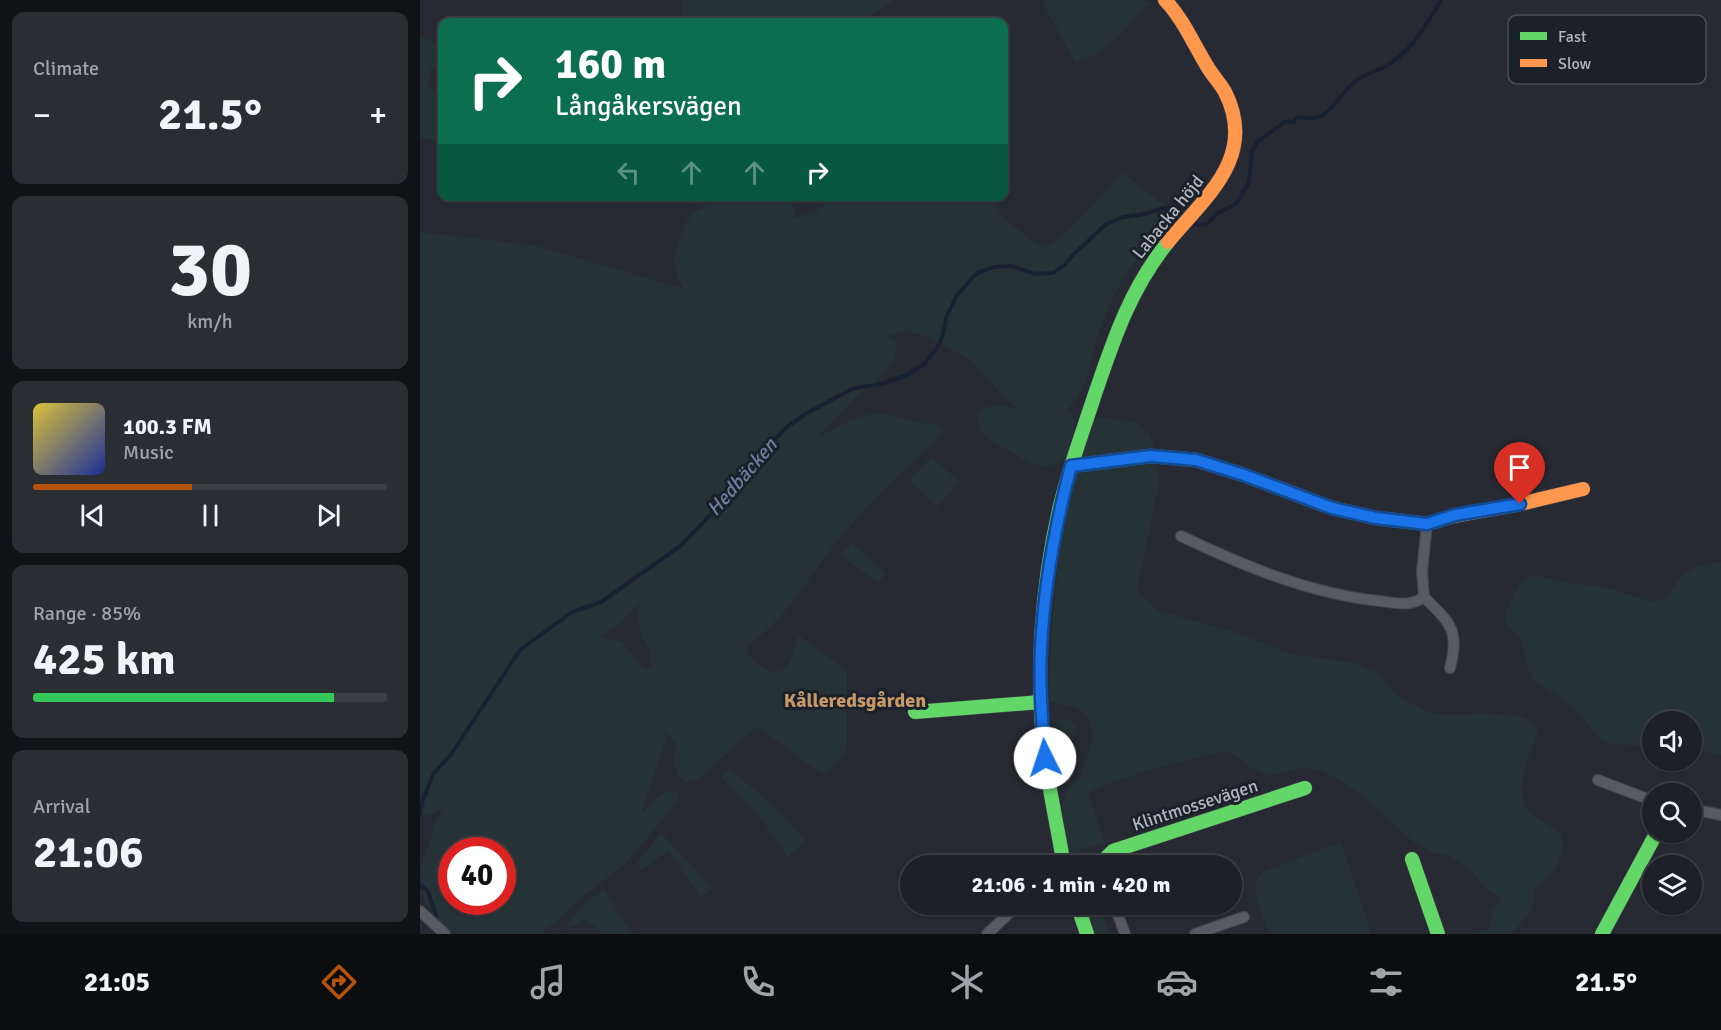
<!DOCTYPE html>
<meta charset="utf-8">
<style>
:root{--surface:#1d2026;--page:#2a2d32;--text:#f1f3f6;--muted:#a0a3a7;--line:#3b3e43;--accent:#b45309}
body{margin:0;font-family:Signika,sans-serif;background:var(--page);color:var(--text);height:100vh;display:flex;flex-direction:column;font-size:22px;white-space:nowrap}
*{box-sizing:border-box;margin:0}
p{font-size:20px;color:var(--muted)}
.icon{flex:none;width:33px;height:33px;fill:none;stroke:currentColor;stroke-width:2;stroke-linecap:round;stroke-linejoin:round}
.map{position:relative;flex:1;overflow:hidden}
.sheet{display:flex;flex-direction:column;gap:12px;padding:12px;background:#101215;width:420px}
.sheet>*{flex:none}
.guide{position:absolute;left:18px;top:18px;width:570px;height:183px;border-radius:12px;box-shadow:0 2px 4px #0004,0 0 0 2px var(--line);background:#0b6e4f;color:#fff;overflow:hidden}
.tools{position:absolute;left:1222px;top:711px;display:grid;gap:12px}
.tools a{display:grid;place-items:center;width:60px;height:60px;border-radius:50%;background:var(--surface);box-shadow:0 2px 4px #0004,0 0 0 2px var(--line);font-size:30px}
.speed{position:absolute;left:18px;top:837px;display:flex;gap:12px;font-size:30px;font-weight:700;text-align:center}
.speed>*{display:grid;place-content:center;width:78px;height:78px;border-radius:50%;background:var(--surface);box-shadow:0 2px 4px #0004,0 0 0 2px var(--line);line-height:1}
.speed .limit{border:9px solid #d22;background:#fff;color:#111}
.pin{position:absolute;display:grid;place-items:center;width:51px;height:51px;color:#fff;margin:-62px -26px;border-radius:50% 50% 50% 0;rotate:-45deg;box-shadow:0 0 6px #0007}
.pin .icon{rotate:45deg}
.me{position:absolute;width:66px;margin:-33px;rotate:356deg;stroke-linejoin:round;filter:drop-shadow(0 0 4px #0008)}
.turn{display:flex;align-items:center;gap:21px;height:126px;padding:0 18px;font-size:27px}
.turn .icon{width:78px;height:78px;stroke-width:2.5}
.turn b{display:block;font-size:42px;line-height:51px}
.lanes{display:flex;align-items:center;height:57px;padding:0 18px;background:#0003;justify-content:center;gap:30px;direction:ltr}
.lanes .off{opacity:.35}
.big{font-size:45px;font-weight:800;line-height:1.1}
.sheet .widget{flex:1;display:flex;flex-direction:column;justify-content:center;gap:9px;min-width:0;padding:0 21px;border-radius:12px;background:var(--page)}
.sheet .dial{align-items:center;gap:0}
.dial b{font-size:78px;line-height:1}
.song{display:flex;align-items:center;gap:18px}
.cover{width:72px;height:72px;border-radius:9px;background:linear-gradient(135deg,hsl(50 70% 55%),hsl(230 70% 35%))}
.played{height:6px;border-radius:3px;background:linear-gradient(90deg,var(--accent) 45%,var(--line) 45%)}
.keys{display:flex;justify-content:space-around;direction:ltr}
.heat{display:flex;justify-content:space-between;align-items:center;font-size:33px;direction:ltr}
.charge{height:9px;border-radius:4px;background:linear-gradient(90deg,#34c759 85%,var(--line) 0)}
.trip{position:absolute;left:480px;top:855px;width:342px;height:60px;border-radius:30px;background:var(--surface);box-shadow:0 2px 4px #0004,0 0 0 2px var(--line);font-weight:800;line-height:60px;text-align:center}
.dock{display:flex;height:96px;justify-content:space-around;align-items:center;background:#0c0d0f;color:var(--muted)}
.dock .icon{width:42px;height:42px}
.dock .selected{color:var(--accent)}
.dock b{font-size:27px;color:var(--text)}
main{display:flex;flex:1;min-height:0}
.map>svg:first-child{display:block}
.green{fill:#253336;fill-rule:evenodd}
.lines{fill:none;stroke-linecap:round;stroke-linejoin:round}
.stream{stroke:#182132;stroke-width:4}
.street-casing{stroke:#45474f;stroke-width:12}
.fast-casing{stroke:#45474f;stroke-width:15}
.slow-casing{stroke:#45474f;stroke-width:15}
.street{stroke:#575a60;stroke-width:10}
.fast{stroke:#63d668;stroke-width:14}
.slow{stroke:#ff974d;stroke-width:14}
.route-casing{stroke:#114b97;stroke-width:15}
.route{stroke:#1a73e8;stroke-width:10}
.labels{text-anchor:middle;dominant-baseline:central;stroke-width:6;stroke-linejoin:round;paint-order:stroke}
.street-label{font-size:18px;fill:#b1b6c3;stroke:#1b212b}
.water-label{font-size:20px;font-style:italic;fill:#6d7e9f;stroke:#1b212b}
.neighbourhood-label{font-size:20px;font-weight:bold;fill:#c89967;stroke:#1b212b}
.key{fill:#1b212b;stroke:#484e59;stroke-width:1.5}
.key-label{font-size:16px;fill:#b1b6c3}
</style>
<main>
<section class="sheet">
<div class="widget"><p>Climate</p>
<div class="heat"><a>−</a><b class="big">21.5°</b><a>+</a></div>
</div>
<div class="widget dial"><b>30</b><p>km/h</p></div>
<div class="widget">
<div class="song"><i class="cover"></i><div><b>100.3 FM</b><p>Music</p></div></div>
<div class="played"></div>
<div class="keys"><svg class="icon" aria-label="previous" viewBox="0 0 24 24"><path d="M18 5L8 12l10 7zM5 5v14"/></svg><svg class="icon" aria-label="pause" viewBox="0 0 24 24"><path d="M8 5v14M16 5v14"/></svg><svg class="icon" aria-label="next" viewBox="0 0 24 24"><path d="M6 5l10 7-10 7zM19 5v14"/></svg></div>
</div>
<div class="widget"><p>Range · 85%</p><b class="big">425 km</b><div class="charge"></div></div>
<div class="widget"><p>Arrival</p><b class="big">21:06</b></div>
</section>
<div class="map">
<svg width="1301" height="934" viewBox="0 0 1301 934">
<rect width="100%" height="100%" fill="#272a32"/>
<g class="green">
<path d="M262 0H473L462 9 438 22 360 21 355 22H267L263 17Z"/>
<path d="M625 0H721L730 2C709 23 686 56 655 62L623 4Z"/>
<path d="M0 36C14 40 17 45 21 59L17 66 10 70 8 83 22 107V134L13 139 0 138Z"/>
<path d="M703 173 753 212C736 235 714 259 701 283 691 300 683 320 677 338 669 362 668 392 647 409L653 415C657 442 649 474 614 464 606 462 597 455 590 451 579 445 566 440 560 429 558 424 559 416 558 411 576 401 582 407 599 409L587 400 549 359 511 338 488 331 467 336 477 341C479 369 449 386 430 403 418 414 408 426 397 437 406 435 416 427 425 423 459 408 464 414 497 422 508 425 512 421 523 428V433C491 465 455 496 426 531 393 568 370 617 328 645L327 654C358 685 370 673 378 635L427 670V743C425 758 416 765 405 774L397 771 337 726 279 779 267 783C252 773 253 760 256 744L245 730 246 740 221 814C231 805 238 790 254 791L258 795V801L205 864 157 901 133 925 124 929V934H27L4 900 0 869 9 845 15 822 25 807 11 815 0 814V232L117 246 264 289 257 277 254 257 264 225 274 212 288 206 247 201 233 197H367L376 210 372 219 396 211 414 197H572C577 212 588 223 601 232 609 239 618 247 629 244 646 239 687 188 703 173ZM220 602 217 613 220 632 231 653V668L223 667 202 642 180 636 198 626ZM32 850H82V902H32Z"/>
<path d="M683 417 715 422 727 431 733 442V453L740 477 717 591 739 611 817 633 873 654 934 663 958 673 977 695 994 705 1014 714 1043 715 1062 713 1103 717 1114 723 1118 732C1110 753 1099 776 1103 799 1108 829 1155 819 1140 857 1134 873 1126 882 1112 892 1120 907 1100 923 1091 934H1054L1070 928 1072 909 1081 898 1067 890 1051 871 1037 860 1028 855 1014 853 995 843 941 795 913 776 899 770 882 767 849 776 833 769 810 752H800C753 763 711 773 668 793L685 844 658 850 663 865H649C644 838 630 793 662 777 664 755 686 729 660 710 650 703 638 706 629 700 631 606 640 510 672 421Z"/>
<path d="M511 457 540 482 517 507 489 480Z"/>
<path d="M432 543 466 573 458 583 420 555Z"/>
<path d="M1301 562V755L1272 749V722H1233V745H1208L1187 743 1179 738 1160 715 1137 694 1114 682 1108 669 1102 640 1086 623C1084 613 1089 606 1093 597 1107 565 1120 578 1146 583 1157 585 1168 584 1178 586 1192 588 1205 594 1219 598 1226 600 1234 604 1241 600 1250 597 1253 586 1259 579 1269 567 1287 564 1301 562Z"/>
<path d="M639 719 651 721 656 727V733L637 781C635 762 626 733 639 719Z"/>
<path d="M309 768 353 805 386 841 368 857 342 820 301 777Z"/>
<path d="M241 833 293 888 281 897 248 851 221 870 217 863Z"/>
<path d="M921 842 952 934H850C843 915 827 890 842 872Z"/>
<path d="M184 890 213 934H181L177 927 165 919 144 930 167 901Z"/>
<path d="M661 905H679L690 934H671Z"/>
</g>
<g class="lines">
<g class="stream">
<path d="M771 222 780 225 787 224 797 214 817 203 829 182 832 152 837 142 866 121 874 122 877 117C911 124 912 102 932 84 942 74 953 73 964 67 991 53 1006 25 1021 0"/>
<path d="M0 814 3 799 14 773 30 756 100 650 152 612 181 602 259 547 301 504 320 475 367 427 387 413 432 389 464 383 487 375 503 365 517 348 523 335 526 318 537 295 557 273 574 267 592 266 615 274 633 273 644 265 655 253 685 225 703 217 724 214 743 208 750 209 756 213"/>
<path d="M0 885 8 891 16 915"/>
</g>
<defs>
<g id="street">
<path d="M1007 524 1002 571 1004 597C1030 623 1040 630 1030 668"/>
<path d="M761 536C824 566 890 594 960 601 976 603 990 607 1004 597"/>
<path d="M1178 780 1233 801"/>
<path d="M1272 809 1301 815"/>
<path d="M694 904 705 934"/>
<path d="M0 911 25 934"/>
<path d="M567 934 599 904"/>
<path d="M775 934 824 917"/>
</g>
<g id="fast">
<path d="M651 466 731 456 776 460 824 475 912 508 956 518 1007 524 1033 516"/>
<path d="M495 712 621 702"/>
<path d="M992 859 1018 934"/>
<path d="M644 866C638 830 630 794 625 758 615 677 621 590 639 510 648 471 662 434 674 397 693 341 710 289 748 242"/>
<path d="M683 866 686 858 693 851 885 788"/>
<path d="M657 904 667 934"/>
<path d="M1182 934 1237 832"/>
</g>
<g id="slow">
<path d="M745 0C763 19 773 43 787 66 792 75 800 83 805 92 838 157 785 197 748 242"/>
<path d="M1033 516 1100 504 1163 489"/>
</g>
</defs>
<use href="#street" class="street-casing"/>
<use href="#fast" class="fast-casing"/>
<use href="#slow" class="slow-casing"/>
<use href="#street" class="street"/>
<use href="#fast" class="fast"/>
<use href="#slow" class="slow"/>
</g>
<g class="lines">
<defs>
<path id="route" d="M625 758C622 721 619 684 621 648 624 586 635 526 651 466L731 456 776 460 824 475 912 508 956 518 1007 524 1035 515 1100 504"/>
</defs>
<use href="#route" class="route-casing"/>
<use href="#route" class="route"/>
</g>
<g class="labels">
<g class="street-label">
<text transform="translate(748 217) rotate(-51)">Labacka höjd</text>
<text transform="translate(775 805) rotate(-18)">Klintmossevägen</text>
</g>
<g class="water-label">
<text transform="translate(322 477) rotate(-49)">Hedbäcken</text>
</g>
<g class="neighbourhood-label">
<text x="435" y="700">Kålleredsgården</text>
</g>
</g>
<rect x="1088" y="15" width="198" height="69" rx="9" class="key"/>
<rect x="1100" y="32" width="27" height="8" fill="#63d668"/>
<rect x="1100" y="59" width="27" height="8" fill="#ff974d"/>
<g class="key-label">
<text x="1138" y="42">Fast</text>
<text x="1138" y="69">Slow</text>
</g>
</svg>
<div class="tools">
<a><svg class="icon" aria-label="sound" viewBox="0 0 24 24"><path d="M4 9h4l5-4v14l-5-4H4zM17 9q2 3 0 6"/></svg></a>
<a><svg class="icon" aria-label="search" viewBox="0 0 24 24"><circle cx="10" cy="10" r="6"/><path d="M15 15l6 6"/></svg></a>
<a><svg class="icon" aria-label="layers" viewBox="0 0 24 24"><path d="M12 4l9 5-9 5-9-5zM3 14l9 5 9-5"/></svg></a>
</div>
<div class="speed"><div class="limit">40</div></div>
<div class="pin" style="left:1100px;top:504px;background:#d93025"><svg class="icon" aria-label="arrive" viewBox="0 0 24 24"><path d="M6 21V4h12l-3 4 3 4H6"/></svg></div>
<svg class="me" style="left:625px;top:758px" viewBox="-20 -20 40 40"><circle r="19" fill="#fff"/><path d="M0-13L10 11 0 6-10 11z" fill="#1a73e8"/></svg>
<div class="trip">21:06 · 1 min · 420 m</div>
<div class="guide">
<div class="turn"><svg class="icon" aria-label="right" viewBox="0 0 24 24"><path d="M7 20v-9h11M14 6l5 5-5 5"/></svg><div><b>160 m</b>Långåkersvägen</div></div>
<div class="lanes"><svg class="icon off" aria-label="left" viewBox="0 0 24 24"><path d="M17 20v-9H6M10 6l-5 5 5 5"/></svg><svg class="icon off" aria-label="ahead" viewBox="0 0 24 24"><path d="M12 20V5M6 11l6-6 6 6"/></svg><svg class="icon off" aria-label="ahead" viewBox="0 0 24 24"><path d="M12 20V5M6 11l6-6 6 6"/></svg><svg class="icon" aria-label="right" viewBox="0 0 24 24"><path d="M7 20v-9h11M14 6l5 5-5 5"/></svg></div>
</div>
</div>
</main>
<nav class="dock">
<b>21:05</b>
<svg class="icon selected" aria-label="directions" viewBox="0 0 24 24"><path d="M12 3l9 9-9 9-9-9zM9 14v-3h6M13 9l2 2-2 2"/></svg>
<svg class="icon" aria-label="music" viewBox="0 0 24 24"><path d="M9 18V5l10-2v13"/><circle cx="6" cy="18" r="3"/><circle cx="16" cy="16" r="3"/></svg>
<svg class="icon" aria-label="phone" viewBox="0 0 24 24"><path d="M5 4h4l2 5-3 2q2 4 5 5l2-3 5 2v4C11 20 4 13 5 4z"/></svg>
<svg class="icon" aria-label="climate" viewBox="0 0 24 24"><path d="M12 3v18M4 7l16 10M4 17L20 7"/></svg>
<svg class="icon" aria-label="car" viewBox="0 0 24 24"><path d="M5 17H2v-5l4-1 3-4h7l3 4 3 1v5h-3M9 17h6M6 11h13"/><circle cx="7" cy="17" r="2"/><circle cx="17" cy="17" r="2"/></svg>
<svg class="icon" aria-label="filters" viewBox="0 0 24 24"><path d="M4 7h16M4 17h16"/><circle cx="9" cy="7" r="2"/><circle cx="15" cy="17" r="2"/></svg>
<b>21.5°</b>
</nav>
